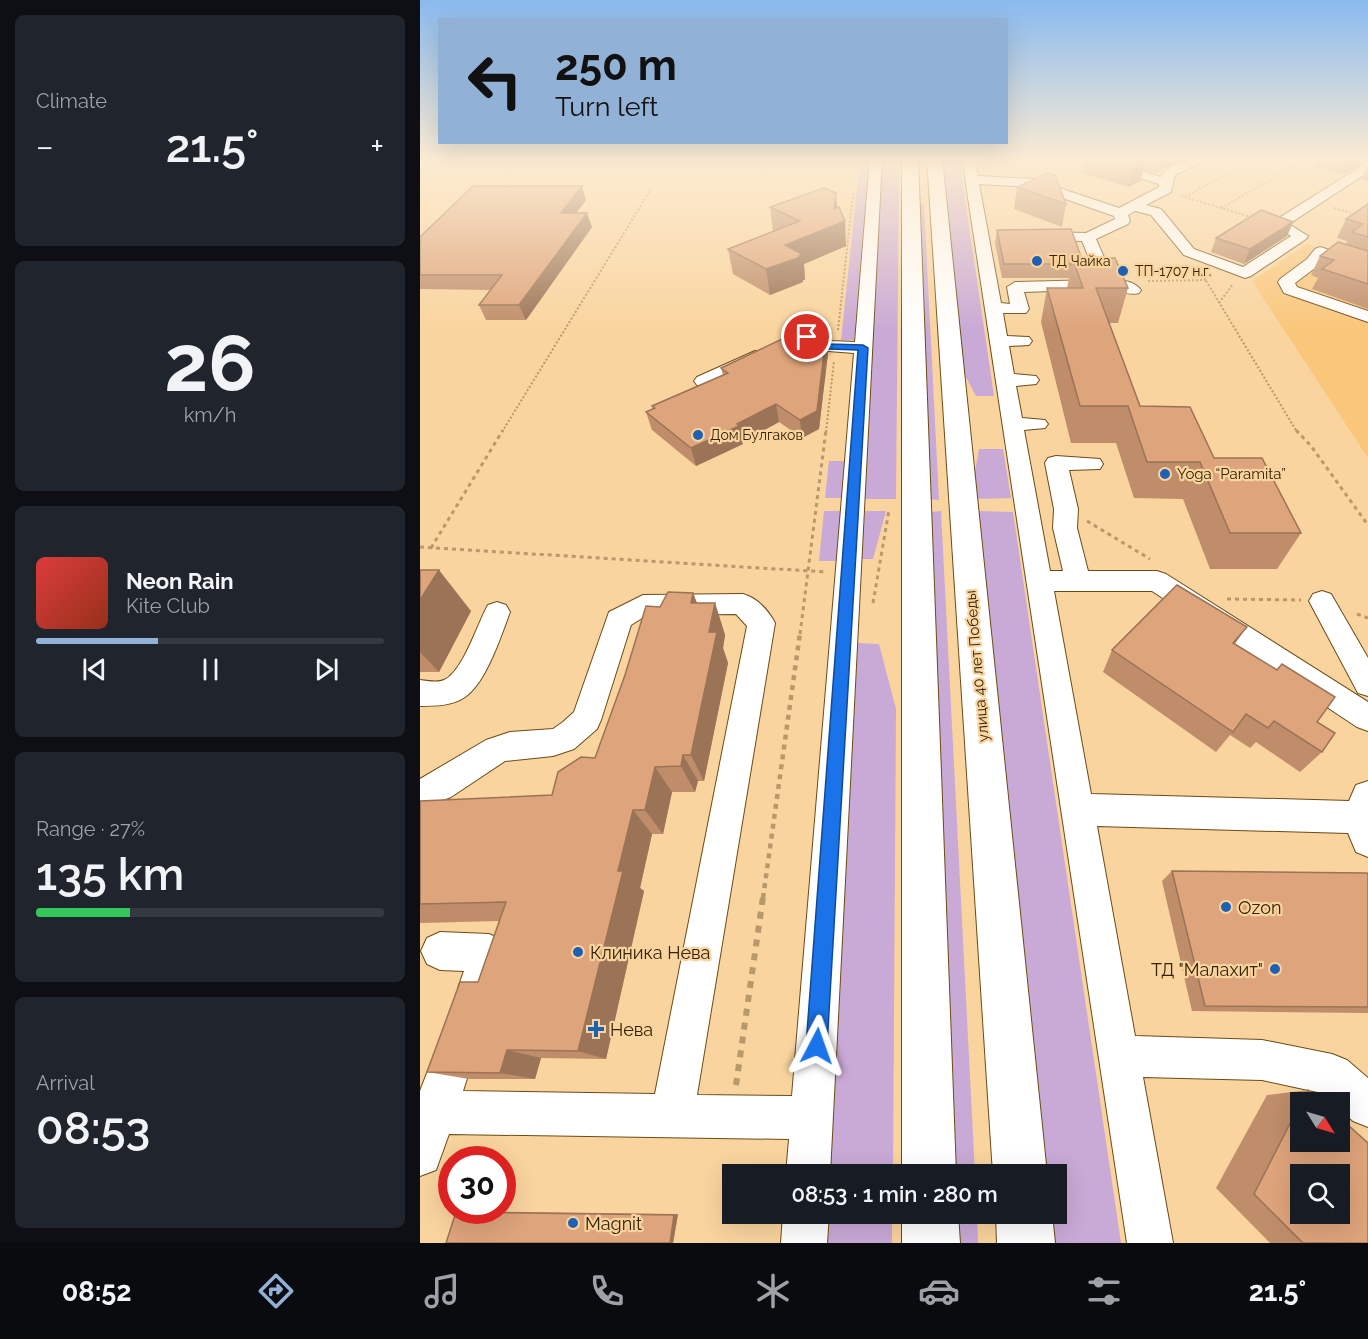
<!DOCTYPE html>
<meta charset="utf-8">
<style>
:root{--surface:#171b24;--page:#20242c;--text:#f1f3f6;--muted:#9ea1a6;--line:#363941;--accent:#92b1d7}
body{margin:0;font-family:Raleway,sans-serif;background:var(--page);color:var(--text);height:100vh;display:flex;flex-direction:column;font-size:22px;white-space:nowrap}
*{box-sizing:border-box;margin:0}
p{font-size:20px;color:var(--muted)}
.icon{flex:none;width:33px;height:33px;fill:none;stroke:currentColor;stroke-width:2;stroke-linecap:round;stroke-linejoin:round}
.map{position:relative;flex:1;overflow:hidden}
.panel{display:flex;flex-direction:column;gap:15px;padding:15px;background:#0d0f14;width:420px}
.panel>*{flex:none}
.hud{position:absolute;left:18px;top:18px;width:570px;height:126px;border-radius:0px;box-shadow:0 6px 24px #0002;background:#92b1d7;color:#111;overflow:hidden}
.needle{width:39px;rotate:127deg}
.fabs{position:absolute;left:870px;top:1092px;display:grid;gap:12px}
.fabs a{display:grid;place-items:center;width:60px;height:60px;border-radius:0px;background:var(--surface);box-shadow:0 6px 24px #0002;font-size:30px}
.speed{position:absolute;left:18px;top:1146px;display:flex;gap:12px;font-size:30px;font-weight:700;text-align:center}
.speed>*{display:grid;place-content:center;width:78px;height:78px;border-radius:50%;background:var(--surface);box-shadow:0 6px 24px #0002;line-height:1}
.speed .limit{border:9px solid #d22;background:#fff;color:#111}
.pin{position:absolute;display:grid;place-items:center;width:51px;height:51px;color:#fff;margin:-26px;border:3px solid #fff;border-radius:50%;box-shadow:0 2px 6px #0007}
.me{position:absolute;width:66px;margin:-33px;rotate:4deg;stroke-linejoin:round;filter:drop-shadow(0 0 4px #0008)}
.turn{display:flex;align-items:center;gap:21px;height:126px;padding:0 18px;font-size:27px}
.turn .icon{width:78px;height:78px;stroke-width:2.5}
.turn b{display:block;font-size:42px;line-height:51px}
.big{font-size:45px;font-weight:600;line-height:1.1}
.panel .widget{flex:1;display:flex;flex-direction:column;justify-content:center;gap:9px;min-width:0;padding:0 21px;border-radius:9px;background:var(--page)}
.panel .dial{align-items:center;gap:0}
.dial b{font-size:78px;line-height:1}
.song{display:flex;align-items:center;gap:18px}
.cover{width:72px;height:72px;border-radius:9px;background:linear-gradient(135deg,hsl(0 70% 55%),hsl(10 70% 35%))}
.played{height:6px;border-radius:3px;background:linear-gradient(90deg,var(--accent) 35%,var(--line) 35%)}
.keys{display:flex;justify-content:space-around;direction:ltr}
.heat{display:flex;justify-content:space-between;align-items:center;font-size:33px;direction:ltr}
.charge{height:9px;border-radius:4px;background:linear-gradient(90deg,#34c759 27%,var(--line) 0)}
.trip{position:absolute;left:302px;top:1164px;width:345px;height:60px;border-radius:0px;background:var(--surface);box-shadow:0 6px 24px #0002;font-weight:600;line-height:60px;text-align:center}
.tabs{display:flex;height:96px;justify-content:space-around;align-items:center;background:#090b0e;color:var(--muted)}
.tabs .icon{width:42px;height:42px}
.tabs .selected{color:var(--accent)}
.tabs b{font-size:27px;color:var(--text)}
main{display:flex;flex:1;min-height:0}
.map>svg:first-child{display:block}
.built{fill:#fac67a}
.green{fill:#c9a9d6}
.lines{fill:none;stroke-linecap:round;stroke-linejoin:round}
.minor-casing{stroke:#6c4b15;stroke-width:2}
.major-casing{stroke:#6c4b15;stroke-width:2}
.path-far3{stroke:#b8996b;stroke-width:2;stroke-dasharray:2 2;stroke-linecap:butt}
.path-far2{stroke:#b8996b;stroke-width:3;stroke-dasharray:4 4;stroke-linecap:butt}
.path-far1{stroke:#b8996b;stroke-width:4.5;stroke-dasharray:5 5;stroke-linecap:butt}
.path{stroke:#b8996b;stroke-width:6;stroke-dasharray:7 7;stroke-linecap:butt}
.minor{fill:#fff;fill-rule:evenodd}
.major{fill:#fff;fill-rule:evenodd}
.wall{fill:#bf8d6a}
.shaded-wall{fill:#9b7356}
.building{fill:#dea47b;stroke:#9b7356;stroke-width:1.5;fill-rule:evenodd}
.route{fill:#1a73e8;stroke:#114b97;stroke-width:1.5}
.poi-dot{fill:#1e60b1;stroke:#f9d49e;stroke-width:2}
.labels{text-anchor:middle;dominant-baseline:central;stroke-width:4.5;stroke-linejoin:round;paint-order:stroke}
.far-poi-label{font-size:14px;fill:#352305;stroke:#f9d49e;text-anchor:start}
.poi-label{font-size:15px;fill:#352305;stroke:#f9d49e;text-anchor:start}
.street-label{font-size:15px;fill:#352305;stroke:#f9d49e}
.near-poi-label{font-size:18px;fill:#352305;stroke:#f9d49e;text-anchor:start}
</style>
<main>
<section class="panel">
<div class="widget"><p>Climate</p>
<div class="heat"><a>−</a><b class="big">21.5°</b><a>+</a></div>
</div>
<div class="widget dial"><b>26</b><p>km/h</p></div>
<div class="widget">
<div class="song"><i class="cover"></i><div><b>Neon Rain</b><p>Kite Club</p></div></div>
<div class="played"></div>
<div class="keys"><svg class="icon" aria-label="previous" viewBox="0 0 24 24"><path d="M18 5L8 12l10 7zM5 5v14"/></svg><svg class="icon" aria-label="pause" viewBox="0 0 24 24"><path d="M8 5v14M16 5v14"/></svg><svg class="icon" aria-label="next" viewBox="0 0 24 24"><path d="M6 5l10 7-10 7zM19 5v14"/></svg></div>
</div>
<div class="widget"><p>Range · 27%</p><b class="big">135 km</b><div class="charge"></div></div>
<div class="widget"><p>Arrival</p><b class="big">08:53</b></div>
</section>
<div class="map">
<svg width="948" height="1243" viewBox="0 0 948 1243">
<rect width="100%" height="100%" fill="#f9d49e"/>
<path class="built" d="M887 244 948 263V458L832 281Z"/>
<g class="green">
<path d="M520 158H539L574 396H556L542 370Z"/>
<path d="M471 160 479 174 476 499H444L461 161Z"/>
<path d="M440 161H449L434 340H421Z"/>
<path d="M502 204 504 205 519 500 509 499 499 205Z"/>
<path d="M559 449H583L591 498 555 499 553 482Z"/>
<path d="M409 461H426L423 498H405Z"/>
<path d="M404 511H423L419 561H399Z"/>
<path d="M443 511H466L453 559H440Z"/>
<path d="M521 511 555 1174H536L510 512Z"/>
<path d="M556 511 593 512 701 1243H629L626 1214H636V1174H622Z"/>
<path d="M438 643 459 644 476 709 473 1174H409Z"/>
<path d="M407 1214H472V1243H406Z"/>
<path d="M538 1214H557L558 1243H539Z"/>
</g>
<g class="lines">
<defs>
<g id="minor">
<path d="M450 158H462L410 1174H366L369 1139 29 1134 16 1170 0 1176V1091L25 1027 39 1021 53 1027 59 1041 43 1091 235 1094 327 626 316 614 227 615 211 625 181 720 177 729 154 749 133 756 85 761 31 797 0 809V779L66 740 90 732 133 729 143 722 154 712 189 612 223 595 323 594C337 598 348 610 355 623L277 1095 372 1096 434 353 408 351 385 343H366L363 339 366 335 387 332 411 341 435 342Z"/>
<path d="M542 158H554L558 176 613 179 699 208 739 187V184L664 161 662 158H680L741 177C750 162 773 158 789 158L755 175 751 192 726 205 741 209 774 249 823 267 871 236 852 224 854 221 948 162V172L869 224 888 236 886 239 831 276 825 278 764 255 731 215 715 211 708 215 710 221 708 224 676 239 694 280C704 280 715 282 721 290L719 293C710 296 696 290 686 289L604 292 609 309 606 313H583L587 336 609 337 612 341 609 345 589 346 594 374 616 376 619 380 616 384 596 386 602 418 625 420 628 424 625 428 604 430 630 571H643L633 528 634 509 625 463 628 458 636 456 680 459 683 464 680 469 649 470 658 509 657 528 668 571H737L746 574 948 702V731L937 727 732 591H634L671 794 929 801 936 785 948 781V857L936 852 928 833 677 826 715 1036 842 1040 912 1054 927 1060 948 1078V1127L933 1121 920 1109V1102H912L902 1093 842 1080 723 1077 753 1243H707ZM559 184 611 187 694 216 695 219 666 233 617 232 610 236 617 240 662 241 678 280 595 282 587 287 590 304 581 303Z"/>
<path d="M900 247 948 262V272L903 258 899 265 875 283 877 287 948 311V322L864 293 858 282 860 279 887 259 895 249Z"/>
<path d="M335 351 342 353 344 357 342 361 291 385H277L274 381 277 377Z"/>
<path d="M902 591 911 594 948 658V696L938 693 889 601 893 594Z"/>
<path d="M77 602 86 605 90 612C81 636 66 683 45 697 32 706 15 706 0 706V680C7 681 18 683 24 680 43 672 58 622 68 605Z"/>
<path d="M20 932 69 934 82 940 88 953 71 1002 57 1007 43 1002 38 988 44 971 20 970 7 964 1 951 7 938Z"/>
<path d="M363 1214H409L407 1243H361Z"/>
</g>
<g id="major">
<path d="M482 158H498L536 1174H482Z"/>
<path d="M507 158H522L627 1174H573Z"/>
<path d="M482 1214H538L540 1243H482Z"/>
<path d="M576 1214H632L635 1243H577Z"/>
</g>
</defs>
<use href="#minor" class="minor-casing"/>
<use href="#major" class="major-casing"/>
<g class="path-far3">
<path d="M761 196 834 218"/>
<path d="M765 197 835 158"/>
<path d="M801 208 889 158"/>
<path d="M914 208 948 218"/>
<path d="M782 274 877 432"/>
<path d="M728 281 786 280"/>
<path d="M799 303 813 284"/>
<path d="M418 330 433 194"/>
<path d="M82 432 231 189"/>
<path d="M406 432 414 361"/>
</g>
<g class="path-far2">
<path d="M876 430 891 446 948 525"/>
<path d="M667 521 730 559"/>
<path d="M0 547 406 572"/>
<path d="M11 548 83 430"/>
<path d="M807 599 881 600"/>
<path d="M453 603 469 510"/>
<path d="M937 614 948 618"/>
<path d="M380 634 406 430"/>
</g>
<path class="path-far1" d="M343 898 380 633"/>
<path class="path" d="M316 1085 343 897"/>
<use href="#minor" class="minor"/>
<use href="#major" class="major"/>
</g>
<g class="wall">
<path d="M664 158H765L736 173 723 170 721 181 708 187 663 173Z"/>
<path d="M899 158H948L924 174 895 167Z"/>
<path d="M948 165V181L941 179Z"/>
<path d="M597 187 646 204 642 227 594 209Z"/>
<path d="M166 200 156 213 172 227 106 320H66L59 305 71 290 0 289V237Z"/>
<path d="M948 204V309L892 289 898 278 891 275 900 256 926 245 927 241 917 238 926 219Z"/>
<path d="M350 207H417L426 246 384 264 385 280H383V282L350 295 313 274 308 249 353 231Z"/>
<path d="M873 222 867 236 824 264 791 252 796 238Z"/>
<path d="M577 230 662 259 708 288 698 323H689L720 406 794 458 881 533 857 569H790L763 499 714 498 696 443H651L621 322 627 288H647L649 278H582L575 243Z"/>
<path d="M408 353 399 429 382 438 359 422 322 442 323 444 276 466 232 430 226 412 233 409 232 406 303 375 301 368Z"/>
<path d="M0 570 51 611 19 672H0Z"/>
<path d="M273 593 277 603H295L305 635 303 648 308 663 284 781H278L275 792H252L243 834H232L220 888 224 891 186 1059 121 1058 115 1079H49L7 1072 58 982 79 921 0 923V801L132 795 175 758 240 607Z"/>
<path d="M815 644 897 722 902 752 880 772 836 742 830 748 810 735 796 752 683 672 692 650Z"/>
<path d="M752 871 948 875V1013L772 1011 742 881Z"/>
<path d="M888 1090 902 1102H880V1142L948 1243H850L796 1188 847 1095Z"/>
<path d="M43 1211 258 1214 253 1243H26L36 1212Z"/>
</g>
<g class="shaded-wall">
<path d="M715 158H726L721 181 708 187Z"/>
<path d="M740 158H765L736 173Z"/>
<path d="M932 158H948V160L924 174Z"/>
<path d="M162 186 166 200 146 227 141 213Z"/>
<path d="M416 193 418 216 425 221 426 246 384 264 385 280H383V282L350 295 346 269 365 245 414 208Z"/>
<path d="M167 213 172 227 106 320 99 305Z"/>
<path d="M873 222 867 236 824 264 830 249Z"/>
<path d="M406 336 408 353 399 429 382 438 380 420Z"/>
<path d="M356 404 359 422 322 442 323 444 276 466 271 448Z"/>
<path d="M19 570 51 611 19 672 0 652V600Z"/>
<path d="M273 593 285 624 271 603Z"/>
<path d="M295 603 305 635 303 648 308 663 284 781 271 755 289 632Z"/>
<path d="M827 627 811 649 813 643Z"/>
<path d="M263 755 278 781 275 792 261 766Z"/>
<path d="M235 767 252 792 243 834 225 810Z"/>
<path d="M213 810 232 834 220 888 224 891 186 1059 158 1051 198 871Z"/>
<path d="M87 1050 121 1058 115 1079 80 1073Z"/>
<path d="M258 1214 253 1243H250L254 1215Z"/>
</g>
<g class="building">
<path d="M628 173 635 175 646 204 597 187Z"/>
<path d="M53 186H162L141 213H167L99 305H59L82 275H0V237Z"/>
<path d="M404 188 416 193 414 208 419 207 425 221 365 245 382 254 379 256 381 257 346 269 308 249 380 221 350 207Z"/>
<path d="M948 204V237L932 232 943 224 926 219Z"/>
<path d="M841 210 873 222 830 249 796 238Z"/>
<path d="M651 229 662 259H653L652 264H584L577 230Z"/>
<path d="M918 242 948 251V284L902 269 914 260 900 256Z"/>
<path d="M695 258 708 288H676L720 406 770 407 794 458H842L881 533H810L780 462H727L708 406H660L627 288H663L653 259Z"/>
<path d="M383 329 406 336 397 411 380 420 356 404 317 424 319 426 271 448 226 412 235 408 232 406 308 373 301 368Z"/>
<path d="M0 570H19L0 600Z"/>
<path d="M757 585 827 627 813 643 857 670 862 664 915 697 897 722 915 733 902 752 854 721 848 728 826 714 813 732 692 650Z"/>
<path d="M248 592 273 593 271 603H295L289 632H297L271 755H263L261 766 235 767 225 810H213L198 871H203L158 1051 87 1050 80 1073 7 1072 40 982H58L86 902 0 904V801L132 795 138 772 161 757 175 758 205 675 226 606 240 607Z"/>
<path d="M752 871 947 873 948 875V1007L785 1006Z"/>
<path d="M888 1090 902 1102H881Z"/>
<path d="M880 1104V1142H920V1118L948 1143V1243H883L834 1194ZM880 1174H920V1214H880Z"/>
<path d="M36 1212 254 1215 250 1243H26Z"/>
</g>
<linearGradient id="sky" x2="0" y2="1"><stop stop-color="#89baef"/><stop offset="0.48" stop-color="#fcecd3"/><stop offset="1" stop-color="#fcecd3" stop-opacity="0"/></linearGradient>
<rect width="948" height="332" fill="url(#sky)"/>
<path class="route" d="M384 335H390L410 344 443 345 448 348 407 1046 404 1053 397 1056 389 1053 386 1046 438 350 408 349 384 339Z"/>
<g class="poi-dot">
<circle cx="617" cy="261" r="6"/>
<circle cx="703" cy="271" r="6"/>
<circle cx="278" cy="435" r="6"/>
<circle cx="745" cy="474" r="6"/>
<circle cx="806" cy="907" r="6"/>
<circle cx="158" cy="952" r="6"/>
<circle cx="855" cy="969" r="6"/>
<path d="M173 1020h6v6h6v6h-6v6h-6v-6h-6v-6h6z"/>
<circle cx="153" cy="1223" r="6"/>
</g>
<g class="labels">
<g class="far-poi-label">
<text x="629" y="261">ТД Чайка</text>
<text x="715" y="271">ТП-1707 н.г.</text>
<text x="290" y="435">Дом Булгаков</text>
</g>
<g class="poi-label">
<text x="757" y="474">Yoga “Paramita”</text>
</g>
<g class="street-label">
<text transform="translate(557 666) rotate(-95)">улица 40 лет Победы</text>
</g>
<g class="near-poi-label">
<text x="818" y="907">Ozon</text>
<text x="170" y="952">Клиника Нева</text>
<text x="843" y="969" text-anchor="end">ТД "Малахит"</text>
<text x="190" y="1029">Нева</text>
<text x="165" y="1223">Magnit</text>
</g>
</g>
</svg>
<div class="fabs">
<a><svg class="needle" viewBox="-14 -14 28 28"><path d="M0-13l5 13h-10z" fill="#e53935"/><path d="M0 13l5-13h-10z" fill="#9ea1a6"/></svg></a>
<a><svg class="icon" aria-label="search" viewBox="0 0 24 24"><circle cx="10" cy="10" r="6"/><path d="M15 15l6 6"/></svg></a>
</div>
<div class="speed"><div class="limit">30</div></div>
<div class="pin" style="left:387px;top:337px;background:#d93025"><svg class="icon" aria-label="arrive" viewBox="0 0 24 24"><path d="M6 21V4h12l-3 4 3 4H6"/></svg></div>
<svg class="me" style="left:397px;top:1046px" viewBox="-20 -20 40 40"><path d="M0-17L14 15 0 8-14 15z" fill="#1a73e8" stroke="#fff" stroke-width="4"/></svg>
<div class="trip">08:53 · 1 min · 280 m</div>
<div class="hud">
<div class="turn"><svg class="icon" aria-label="left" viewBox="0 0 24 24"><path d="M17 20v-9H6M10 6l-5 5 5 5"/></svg><div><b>250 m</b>Turn left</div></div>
</div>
</div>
</main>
<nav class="tabs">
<b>08:52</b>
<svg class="icon selected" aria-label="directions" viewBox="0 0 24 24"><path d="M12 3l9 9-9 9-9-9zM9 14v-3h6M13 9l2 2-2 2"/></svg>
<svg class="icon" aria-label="music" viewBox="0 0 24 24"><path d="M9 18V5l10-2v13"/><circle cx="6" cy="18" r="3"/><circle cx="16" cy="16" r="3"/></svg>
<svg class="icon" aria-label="phone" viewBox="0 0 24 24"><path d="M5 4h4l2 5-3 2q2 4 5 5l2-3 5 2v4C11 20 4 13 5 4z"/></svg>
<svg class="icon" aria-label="climate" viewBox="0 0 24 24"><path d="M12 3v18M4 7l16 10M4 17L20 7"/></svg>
<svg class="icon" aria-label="car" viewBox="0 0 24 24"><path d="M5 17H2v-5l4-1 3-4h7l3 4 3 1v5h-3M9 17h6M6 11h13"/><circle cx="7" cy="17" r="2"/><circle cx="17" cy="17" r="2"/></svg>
<svg class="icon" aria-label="filters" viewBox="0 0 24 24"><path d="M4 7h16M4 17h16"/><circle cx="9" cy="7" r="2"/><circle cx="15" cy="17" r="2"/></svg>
<b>21.5°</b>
</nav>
